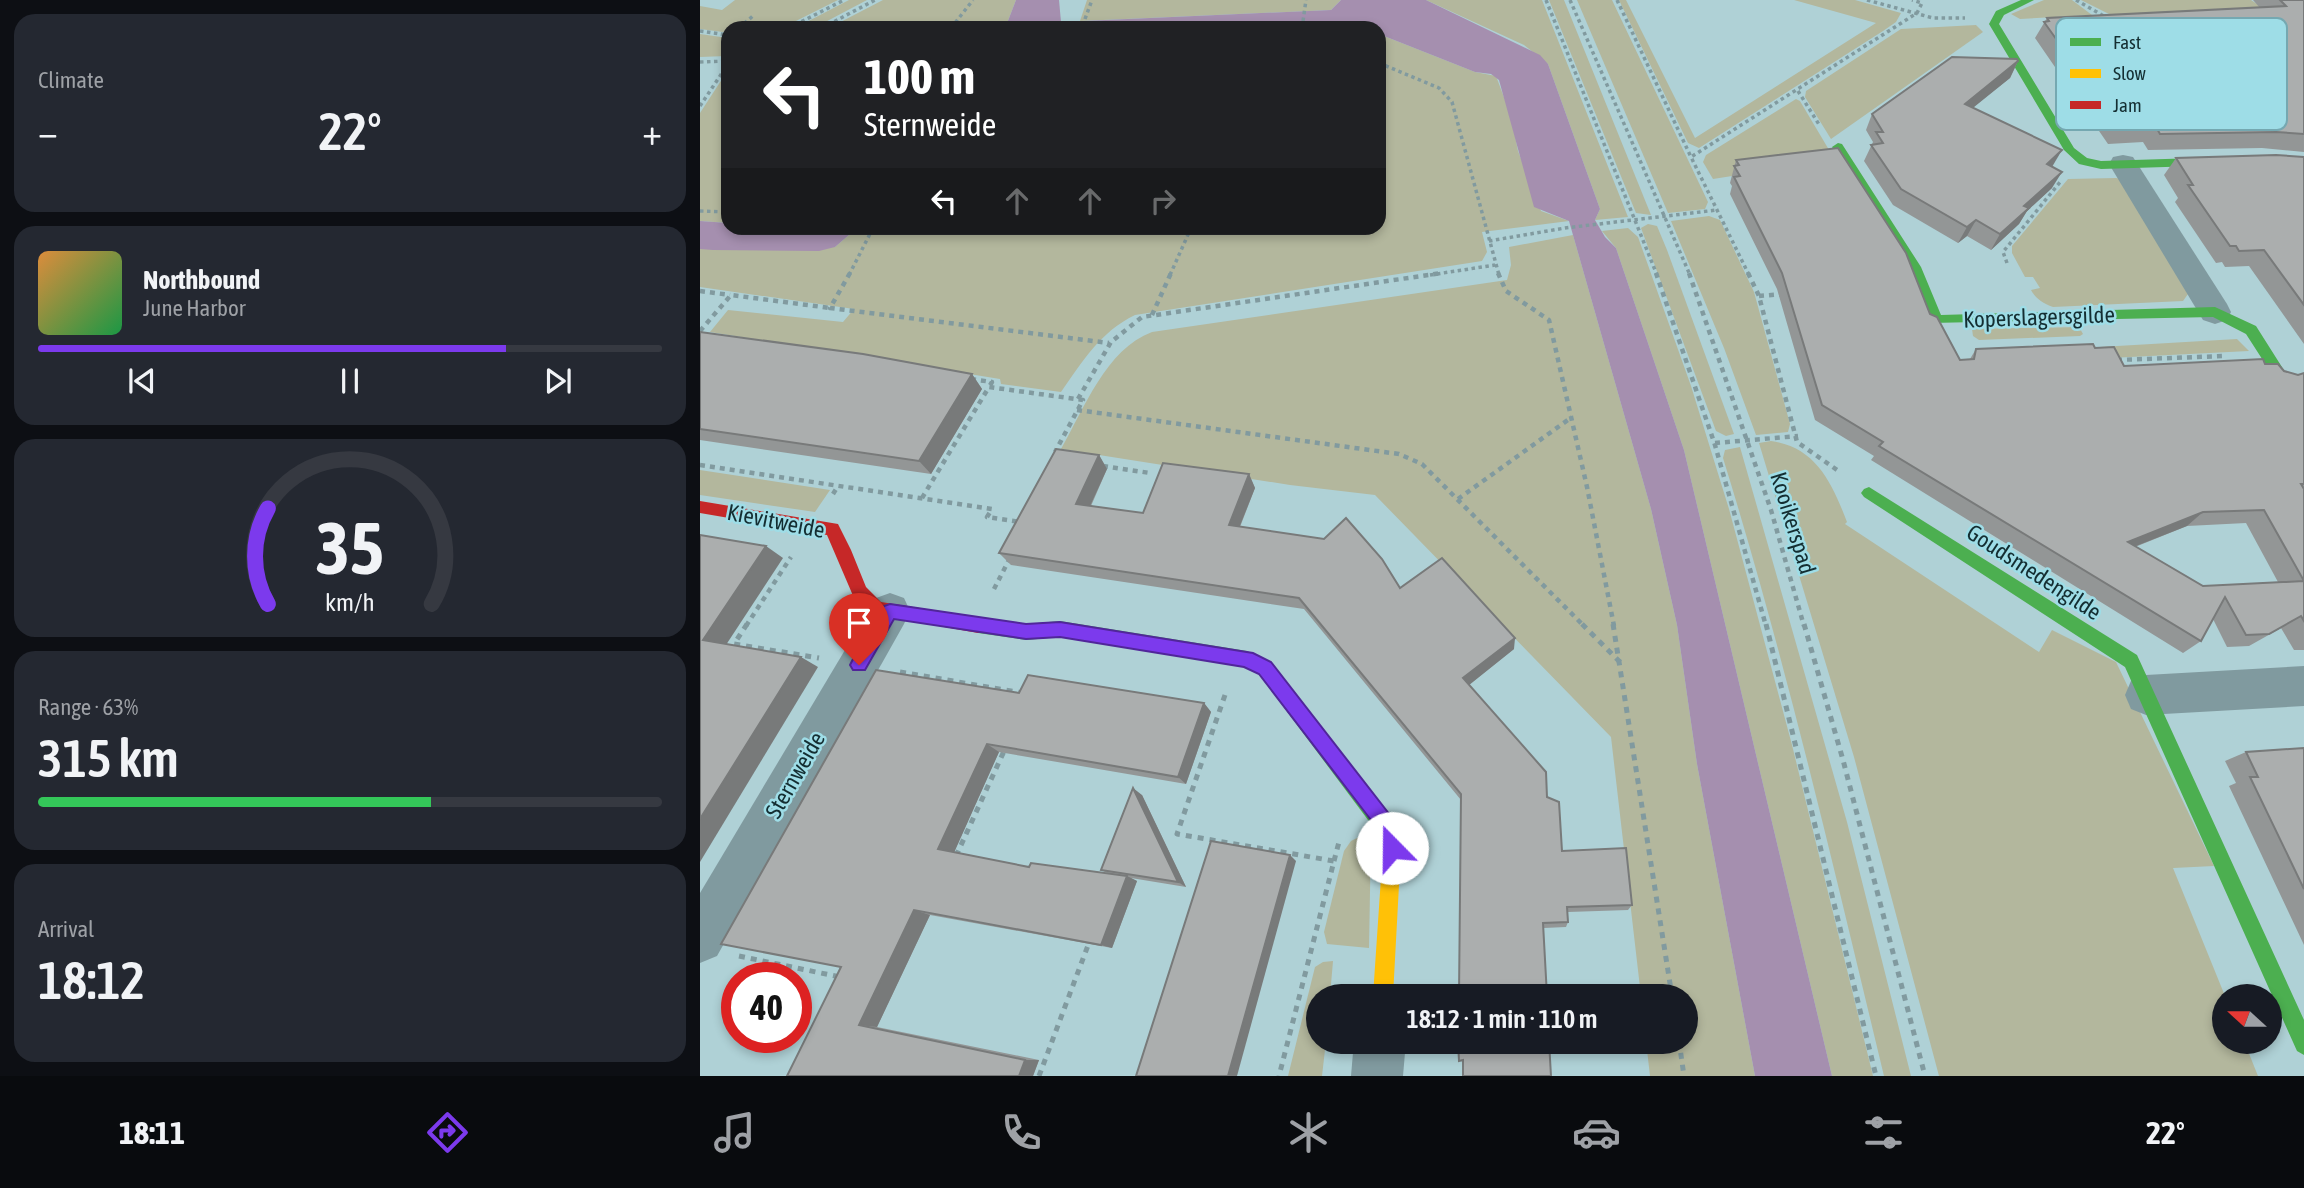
<!DOCTYPE html>
<meta charset="utf-8">
<style>
:root{--surface:#171b24;--page:#242831;--text:#f1f3f6;--muted:#9ea1a6;--line:#363941;--accent:#7c3aed}
body{margin:0;font-family:"Asap Condensed",sans-serif;background:var(--page);color:var(--text);height:100vh;display:flex;flex-direction:column;font-size:26px;white-space:nowrap}
*{box-sizing:border-box;margin:0}
p{font-size:23px;color:var(--muted)}
.icon{flex:none;width:38px;height:38px;fill:none;stroke:currentColor;stroke-width:2;stroke-linecap:round;stroke-linejoin:round}
.map{position:relative;flex:1;overflow:hidden}
.details{display:flex;flex-direction:column;gap:14px;padding:14px;background:#0d0f14;width:700px}
.details>*{flex:none}
.top-card{position:absolute;left:21px;top:21px;width:665px;height:214px;border-radius:21px;box-shadow:0 4px 10px #0003;background:#202124;color:#fff;overflow:hidden}
.needle{width:46px;rotate:291deg}
.controls{position:absolute;left:1512px;top:984px;display:grid;gap:14px}
.controls a{display:grid;place-items:center;width:70px;height:70px;border-radius:50%;background:var(--surface);box-shadow:0 4px 10px #0003;font-size:35px}
.speed{position:absolute;left:21px;top:962px;display:flex;gap:14px;font-size:35px;font-weight:700;text-align:center}
.speed>*{display:grid;place-content:center;width:91px;height:91px;border-radius:50%;background:var(--surface);box-shadow:0 4px 10px #0003;line-height:1}
.speed .limit{border:10px solid #d22;background:#fff;color:#111}
.pin{position:absolute;display:grid;place-items:center;width:60px;height:60px;color:#fff;margin:-72px -30px;border-radius:50% 50% 50% 0;rotate:-45deg;box-shadow:0 0 7px #0007}
.pin .icon{rotate:45deg}
.me{position:absolute;width:77px;margin:-38px;rotate:338deg;stroke-linejoin:round;filter:drop-shadow(0 0 5px #0008)}
.turn{display:flex;align-items:center;gap:24px;height:147px;padding:0 28px;font-size:32px}
.turn .icon{width:91px;height:91px;stroke-width:2.5}
.turn b{display:block;font-size:49px;line-height:60px}
.lanes{display:flex;align-items:center;height:66px;padding:0 28px;background:#0003;justify-content:center;gap:35px;direction:ltr}
.lanes .off{opacity:.35}
.big{font-size:52px;font-weight:600;line-height:1.1}
.details .card{flex:1;display:flex;flex-direction:column;justify-content:center;gap:10px;min-width:0;padding:0 24px;border-radius:21px;background:var(--page)}
.details .dial{align-items:center;gap:0}
.dial svg{height:182px;overflow:visible;fill:none;stroke:var(--line);stroke-width:7;stroke-linecap:round;text-anchor:middle}
.dial text{fill:var(--text);stroke:none}
.song{display:flex;align-items:center;gap:21px}
.cover{width:84px;height:84px;border-radius:10px;background:linear-gradient(135deg,hsl(30 70% 55%),hsl(140 70% 35%))}
.played{height:7px;border-radius:4px;background:linear-gradient(90deg,var(--accent) 75%,var(--line) 75%)}
.keys{display:flex;justify-content:space-around;direction:ltr}
.heat{display:flex;justify-content:space-between;align-items:center;font-size:38px;direction:ltr}
.charge{height:10px;border-radius:5px;background:linear-gradient(90deg,#34c759 63%,var(--line) 0)}
.trip{position:absolute;left:606px;top:984px;width:392px;height:70px;border-radius:35px;background:var(--surface);box-shadow:0 4px 10px #0003;font-weight:600;line-height:70px;text-align:center}
.tab-bar{display:flex;height:112px;justify-content:space-around;align-items:center;background:#090b0e;color:var(--muted)}
.tab-bar .icon{width:49px;height:49px}
.tab-bar .current{color:var(--accent)}
.tab-bar b{font-size:32px;color:var(--text)}
main{display:flex;flex:1;min-height:0}
.map>svg:first-child{display:block}
.green{fill:#b3b79d}
.water{fill:#a58faf}
.lines{fill:none;stroke-linecap:round;stroke-linejoin:round}
.path-far2{stroke:#819a9f;stroke-width:3.5;stroke-dasharray:3.5 3.5;stroke-linecap:butt}
.path-far1{stroke:#819a9f;stroke-width:4.5;stroke-dasharray:5 5;stroke-linecap:butt}
.path{stroke:#819a9f;stroke-width:5;stroke-dasharray:6 6;stroke-linecap:butt}
.street{fill:#809a9f;fill-rule:evenodd}
.fast{fill:#4caf50;fill-rule:evenodd}
.slow{fill:#ffc107;fill-rule:evenodd}
.jam{fill:#c62828;fill-rule:evenodd}
.wall{fill:#939696;fill-rule:evenodd}
.shaded-wall{fill:#787a7a}
.building{fill:#abaeae;stroke:#787a7a;stroke-width:2}
.route{fill:#7c3aed;stroke:#51269a;stroke-width:2}
.labels{text-anchor:middle;dominant-baseline:central;stroke-width:5;stroke-linejoin:round;paint-order:stroke}
.street-label{font-size:23px;fill:#142e32;stroke:#9edde7}
.key{fill:#9edde7;stroke:#75a8b1;stroke-width:2}
.key-label{font-size:19px;fill:#142e32}
</style>
<main>
<section class="details">
<div class="card"><p>Climate</p>
<div class="heat"><a>−</a><b class="big">22°</b><a>+</a></div>
</div>
<div class="card">
<div class="song"><i class="cover"></i><div><b>Northbound</b><p>June Harbor</p></div></div>
<div class="played"></div>
<div class="keys"><svg class="icon" aria-label="previous" viewBox="0 0 24 24"><path d="M18 5L8 12l10 7zM5 5v14"/></svg><svg class="icon" aria-label="pause" viewBox="0 0 24 24"><path d="M8 5v14M16 5v14"/></svg><svg class="icon" aria-label="next" viewBox="0 0 24 24"><path d="M6 5l10 7-10 7zM19 5v14"/></svg></div>
</div>
<div class="card dial"><svg viewBox="0 0 100 80">
<path d="M14 69A42 42 0 1 1 86 69"/>
<path d="M14 69A42 42 0 0 1 14 27" stroke="#7c3aed"/>
<text x="50" y="56" font-size="32" font-weight="700">35</text>
<text x="50" y="72" font-size="11">km/h</text>
</svg></div>
<div class="card"><p>Range · 63%</p><b class="big">315 km</b><div class="charge"></div></div>
<div class="card"><p>Arrival</p><b class="big">18:12</b></div>
</section>
<div class="map">
<svg width="1604" height="1076" viewBox="0 0 1604 1076">
<rect width="100%" height="100%" fill="#afd1d6"/>
<g class="green">
<path d="M35 0H138L82 28H43L45 25 23 32 0 29V6L22 10Z"/>
<path d="M149 0H167L114 28H95Z"/>
<path d="M183 0H316L306 26 129 28Z"/>
<path d="M387 0H641L631 10 380 21Z"/>
<path d="M726 0H842L928 217 895 220 900 209 848 64 824 45Z"/>
<path d="M849 0H864L951 215 936 213Z"/>
<path d="M877 0H912L1008 202 1005 209 968 213Z"/>
<path d="M919 0H926L995 138 1176 23 1094 0H1155L1201 13 1196 22 1183 31 999 148 988 143Z"/>
<path d="M1344 0H1372L1392 15 1320 19 1311 14Z"/>
<path d="M1381 0H1551L1563 8 1411 15Z"/>
<path d="M1276 25 1283 32 1131 139 1105 97 1106 91 1201 29Z"/>
<path d="M0 34 28 38 27 56 0 57Z"/>
<path d="M679 34 775 72 796 76 811 116 818 151 841 211 869 221 782 232 787 252 782 261 435 315C400 332 383 361 361 392L301 384 300 379 10 332 28 310 143 322 154 309 0 287V249L135 247 157 228H679Z"/>
<path d="M28 70V223L0 221V113Z"/>
<path d="M1096 99 1100 101 1135 160 1013 179 1003 162 1006 155Z"/>
<path d="M1416 178 1421 179 1488 294 1483 301 1353 307C1343 303 1336 299 1331 290L1340 288 1333 277H1325L1312 253V246L1368 179Z"/>
<path d="M1009 216 1020 220 1054 292 1090 424 1088 432 1056 435 1024 348 971 221Z"/>
<path d="M948 224 957 226 967 250 1034 434 1026 436 1016 431 941 228Z"/>
<path d="M928 228 938 237 991 386 1029 509 1092 745 1173 1076H1132L984 450 916 248 902 231Z"/>
<path d="M873 235 951 509 977 625 997 764 1055 1076H950L946 1041H985V996H941L911 737 675 495 590 485 361 449C384 409 406 349 452 332L807 280 811 265 809 247Z"/>
<path d="M1379 327 1383 334 1380 336 1279 340 1273 336 1272 329Z"/>
<path d="M1537 339 1549 351 1410 358 1404 354 1400 347Z"/>
<path d="M1071 441C1116 447 1132 483 1147 522L1145 524 1339 652 1352 630 1416 662 1514 866 1473 868 1525 996 1524 1041H1544L1558 1076H1239L1154 757 1059 443Z"/>
<path d="M1040 447 1147 822 1211 1076H1184C1134 869 1086 661 1023 458L1025 450Z"/>
<path d="M0 470 130 490 115 512 0 495Z"/>
<path d="M663 835 671 836 669 948 627 944 624 932 644 851 651 841Z"/>
<path d="M633 961 630 996H618V1041H626L622 1076H588L615 967 623 962Z"/>
</g>
<g class="water">
<path d="M316 0H359L361 22 631 10 641 0H726L840 55 848 64 900 209 895 220 905 237 916 248 984 450 1132 1076H1055L997 764 977 625 951 509 869 221 834 207 799 80 791 74 775 72 679 34V28H276L306 26Z"/>
<path d="M0 221 28 223V228H157L135 247 119 251 13 250 0 249Z"/>
</g>
<g class="lines">
<g class="path-far2">
<path d="M846 0 957 275"/>
<path d="M870 0 990 275"/>
<path d="M917 0 991 157"/>
<path d="M1167 0 1233 18H1265"/>
<path d="M1376 0 1407 18"/>
<path d="M385 19 392 0"/>
<path d="M39 28 54 15"/>
<path d="M89 28 144 0"/>
<path d="M122 28 175 0"/>
<path d="M251 28 273 0"/>
<path d="M602 28 606 0"/>
<path d="M0 31 28 35"/>
<path d="M0 62 28 61"/>
<path d="M679 63 739 88 752 102 799 275"/>
<path d="M1098 91 1120 126"/>
<path d="M0 106 28 64"/>
<path d="M0 211 28 212"/>
<path d="M789 241 865 228 1017 210"/>
<path d="M1307 263 1303 252 1361 181"/>
<path d="M149 275 173 228"/>
<path d="M470 275 491 228"/>
<path d="M730 275 795 265"/>
<path d="M1049 275 991 157 1217 13 1222 3 1212 0"/>
</g>
<g class="path-far1">
<path d="M150 273 130 308 409 343"/>
<path d="M798 273 806 291 849 320 887 487 914 626"/>
<path d="M956 273 1015 445 1066 626"/>
<path d="M989 273 1071 510 1104 626"/>
<path d="M1048 273 1059 296 1097 442 1140 472"/>
<path d="M0 291 30 295"/>
<path d="M1059 296 1084 294"/>
<path d="M452 315 471 273"/>
<path d="M0 331 31 295 130 308"/>
<path d="M1417 360 1524 356"/>
<path d="M271 379 292 382 289 387"/>
<path d="M378 399 411 342 442 317 742 273"/>
<path d="M377 410 699 454 722 464 884 626"/>
<path d="M1015 443 1098 436"/>
<path d="M0 465 292 509 287 517 321 522"/>
<path d="M403 466 450 473"/>
<path d="M133 494 138 486"/>
<path d="M222 498 289 387 383 400 355 452"/>
<path d="M758 499 872 417"/>
<path d="M294 589 311 556"/>
<path d="M46 626 91 557"/>
</g>
<g class="path">
<path d="M47 624 34 644 119 658"/>
<path d="M882 624 922 664"/>
<path d="M913 624 972 996"/>
<path d="M1066 624 1176 1076"/>
<path d="M1104 624 1143 760 1225 1076"/>
<path d="M200 672 323 693"/>
<path d="M525 695 477 834 634 861 579 1076"/>
<path d="M256 856 305 749"/>
<path d="M634 861 640 838"/>
<path d="M39 956 140 977"/>
<path d="M979 1041 984 1076"/>
<path d="M339 1076 390 940"/>
</g>
<g class="street">
<path d="M1423 155 1433 157 1527 304 1531 312 1527 320 1515 324 1503 320 1409 164 1413 157Z"/>
<path d="M190 593 204 598 210 611 204 624 17 956 0 963V893L176 598Z"/>
<path d="M1604 666V706L1446 715 1431 709 1425 695 1431 681 1446 675Z"/>
<path d="M654 1041H706L703 1076H651Z"/>
</g>
<g class="fast">
<path d="M1321 0H1334L1304 15 1299 24 1374 148 1387 158 1401 161 1562 156 1604 159V167L1562 164 1401 169 1379 164 1364 150 1289 24 1296 11Z"/>
<path d="M1138 143 1142 144 1221 267 1241 315 1515 307 1556 326 1587 375 1585 379H1575L1546 334 1513 317 1231 323 1209 268 1132 147Z"/>
<path d="M1169 487 1437 655 1604 1020V1055L1597 1051 1425 667 1164 497 1161 493 1164 489Z"/>
<path d="M278 617 326 624 360 621 547 651 571 662 682 806 684 813 682 820 675 822 668 820 559 674 545 667 360 637 326 640 278 633 272 630 270 625 272 620Z"/>
</g>
<path class="slow" d="M675 804C692 811 699 831 701 848L693 996H673L683 848 681 837 666 813 668 806Z"/>
<path class="jam" d="M0 501 138 524 151 550 166 587 181 602 278 617 284 620 286 625 284 630 278 633 171 614 154 598 127 535 0 513Z"/>
</g>
<g class="wall">
<path d="M1553 0H1604V152L1562 148 1448 150 1443 142 1408 144 1335 38 1347 18 1560 8Z"/>
<path d="M1318 61 1310 78 1273 107 1352 166V188L1327 211 1319 224 1291 250 1267 236 1258 243 1193 205 1164 161 1173 142 1166 130 1172 114Z"/>
<path d="M1604 157V344L1549 266 1525 267 1522 262 1516 263 1475 202 1478 198 1464 175 1476 158Z"/>
<path d="M1036 160 1230 314 1260 360 1270 359 1276 349 1395 348 1424 366 1565 364 1598 375 1604 373V650H1594L1581 628 1549 646 1527 647 1513 619 1501 641 1483 653 1171 460 1174 456 1115 420 1077 289 1030 194 1032 186 1030 183ZM1546 523 1578 582 1503 586 1435 547 1487 526Z"/>
<path d="M0 332 272 374 282 389 231 474 0 440Z"/>
<path d="M399 455 407 469 391 506 443 513 549 474 555 488 540 527 700 588 814 649 769 685 847 797 862 851 932 905 928 910 868 912V922L866 927 844 928 761 800 604 609 311 565 299 553Z"/>
<path d="M319 693 504 703 511 712 486 784 299 752 254 852 329 867 407 873 401 870 442 795 486 887 431 878 437 881 412 948 230 915 177 1027 339 1060 333 1076H87L141 967Z"/>
<path d="M1604 748V945L1529 786 1536 783 1525 761 1546 752Z"/>
</g>
<g class="shaded-wall">
<path d="M1318 61 1310 78 1258 120 1265 104Z"/>
<path d="M1362 150 1352 167 1347 164Z"/>
<path d="M1362 172 1352 188 1327 211 1319 224 1291 250 1300 234 1324 206Z"/>
<path d="M1276 220 1267 236 1258 243 1267 227Z"/>
<path d="M272 374 282 389 231 474 219 461Z"/>
<path d="M399 455 407 469 385 517 376 504Z"/>
<path d="M549 474 555 488 535 538 529 525Z"/>
<path d="M1503 512 1487 526 1413 555 1428 542Z"/>
<path d="M66 546 83 558 22 651 3 640Z"/>
<path d="M815 638 814 649 764 689 763 678Z"/>
<path d="M101 657 118 667 0 862V819Z"/>
<path d="M504 703 511 712 486 784 478 777Z"/>
<path d="M287 744 299 752 253 855 238 849Z"/>
<path d="M433 788 442 795 486 887 478 882Z"/>
<path d="M590 855 596 861 537 1076H528Z"/>
<path d="M427 876 437 881 412 948 401 945Z"/>
<path d="M214 910 230 915 177 1027 159 1025Z"/>
<path d="M325 1060H339L333 1076H319Z"/>
</g>
<g class="building">
<path d="M1580 0H1604V134L1576 132 1460 134 1455 125 1419 127 1344 22 1349 21 1347 18 1586 6Z"/>
<path d="M1252 57 1317 59 1318 61 1265 104 1362 150 1347 164 1362 172 1324 206 1329 208 1300 234 1276 220 1267 227 1201 189 1171 145 1183 143 1176 132H1183L1172 114Z"/>
<path d="M1138 148 1206 253 1230 314 1237 317 1260 360 1274 359 1276 349 1393 344 1395 348 1414 347 1424 366 1563 359 1565 364H1578L1584 371 1598 375 1604 373V484H1601L1604 489V581L1564 510 1503 512 1428 542 1503 586 1604 581V621L1601 616 1569 634 1546 635 1525 597 1501 641 1179 446 1183 442 1122 405 1082 273 1034 177 1040 176 1034 166 1039 165 1036 160Z"/>
<path d="M1576 155 1604 157V305L1564 250 1539 251 1536 246H1530L1488 185H1493L1476 158Z"/>
<path d="M0 332 163 354 272 374 219 461 0 429Z"/>
<path d="M356 449 399 455 376 504 443 513 463 463 549 474 529 525 624 539 646 518 682 559 700 588 742 558 815 638 763 678 846 772 847 797 859 802 862 851 926 848 932 905 867 907 868 922 843 923 847 996H759L761 794 599 598 299 553Z"/>
<path d="M0 535 66 546 3 640 101 657 0 819Z"/>
<path d="M176 670 319 693 328 675 504 703 478 777 287 744 238 849 329 867 331 863 427 876 401 945 214 910 159 1025 325 1060 319 1076H87L141 967 21 944Z"/>
<path d="M1604 748V889L1550 777H1558L1546 752Z"/>
<path d="M433 788 478 882 401 870Z"/>
<path d="M511 841 590 855 528 1076H436Z"/>
<path d="M758 1041H849L851 1076H763V1060L759 1061Z"/>
</g>
<path class="route" d="M190 604 326 624 360 622 553 653 571 662 690 815C697 827 705 841 699 855L692 857 685 855 677 828 559 674 544 667 360 637 326 639 194 619 165 670H153L150 665 153 659 184 606Z"/>
<g class="labels">
<g class="street-label">
<text transform="translate(1339 317) rotate(-2)">Koperslagersgilde</text>
<text transform="translate(76 521) rotate(11)">Kievitweide</text>
<text transform="translate(1093 523) rotate(73)">Kooikerspad</text>
<text transform="translate(1334 572) rotate(33)">Goudsmedengilde</text>
<text transform="translate(95 775) rotate(-60)">Sternweide</text>
</g>
</g>
<rect x="1356" y="18" width="231" height="112" rx="10" class="key"/>
<rect x="1370" y="38" width="31" height="8" fill="#4caf50"/>
<rect x="1370" y="69" width="31" height="9" fill="#ffc107"/>
<rect x="1370" y="101" width="31" height="8" fill="#c62828"/>
<g class="key-label">
<text x="1413" y="49">Fast</text>
<text x="1413" y="80">Slow</text>
<text x="1413" y="112">Jam</text>
</g>
</svg>
<div class="controls">
<a><svg class="needle" viewBox="-14 -14 28 28"><path d="M0-13l5 13h-10z" fill="#e53935"/><path d="M0 13l5-13h-10z" fill="#9ea1a6"/></svg></a>
</div>
<div class="speed"><div class="limit">40</div></div>
<div class="pin" style="left:159px;top:665px;background:#d93025"><svg class="icon" aria-label="arrive" viewBox="0 0 24 24"><path d="M6 21V4h12l-3 4 3 4H6"/></svg></div>
<svg class="me" style="left:692px;top:848px" viewBox="-20 -20 40 40"><circle r="19" fill="#fff"/><path d="M0-13L10 11 0 6-10 11z" fill="#7c3aed"/></svg>
<div class="trip">18:12 · 1 min · 110 m</div>
<div class="top-card">
<div class="turn"><svg class="icon" aria-label="left" viewBox="0 0 24 24"><path d="M17 20v-9H6M10 6l-5 5 5 5"/></svg><div><b>100 m</b>Sternweide</div></div>
<div class="lanes"><svg class="icon" aria-label="left" viewBox="0 0 24 24"><path d="M17 20v-9H6M10 6l-5 5 5 5"/></svg><svg class="icon off" aria-label="ahead" viewBox="0 0 24 24"><path d="M12 20V5M6 11l6-6 6 6"/></svg><svg class="icon off" aria-label="ahead" viewBox="0 0 24 24"><path d="M12 20V5M6 11l6-6 6 6"/></svg><svg class="icon off" aria-label="right" viewBox="0 0 24 24"><path d="M7 20v-9h11M14 6l5 5-5 5"/></svg></div>
</div>
</div>
</main>
<nav class="tab-bar">
<b>18:11</b>
<svg class="icon current" aria-label="directions" viewBox="0 0 24 24"><path d="M12 3l9 9-9 9-9-9zM9 14v-3h6M13 9l2 2-2 2"/></svg>
<svg class="icon" aria-label="music" viewBox="0 0 24 24"><path d="M9 18V5l10-2v13"/><circle cx="6" cy="18" r="3"/><circle cx="16" cy="16" r="3"/></svg>
<svg class="icon" aria-label="phone" viewBox="0 0 24 24"><path d="M5 4h4l2 5-3 2q2 4 5 5l2-3 5 2v4C11 20 4 13 5 4z"/></svg>
<svg class="icon" aria-label="climate" viewBox="0 0 24 24"><path d="M12 3v18M4 7l16 10M4 17L20 7"/></svg>
<svg class="icon" aria-label="car" viewBox="0 0 24 24"><path d="M5 17H2v-5l4-1 3-4h7l3 4 3 1v5h-3M9 17h6M6 11h13"/><circle cx="7" cy="17" r="2"/><circle cx="17" cy="17" r="2"/></svg>
<svg class="icon" aria-label="filters" viewBox="0 0 24 24"><path d="M4 7h16M4 17h16"/><circle cx="9" cy="7" r="2"/><circle cx="15" cy="17" r="2"/></svg>
<b>22°</b>
</nav>
